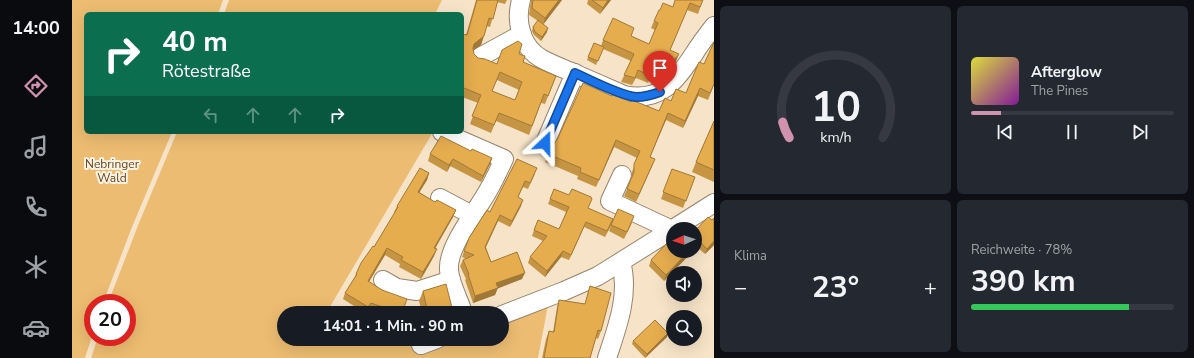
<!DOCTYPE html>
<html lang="de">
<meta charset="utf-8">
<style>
:root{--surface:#171b24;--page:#242831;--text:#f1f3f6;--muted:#9ea1a6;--line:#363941;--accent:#d192b0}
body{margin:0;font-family:"Nunito Sans",sans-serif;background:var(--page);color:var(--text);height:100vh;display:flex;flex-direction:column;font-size:15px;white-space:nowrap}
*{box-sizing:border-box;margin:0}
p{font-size:13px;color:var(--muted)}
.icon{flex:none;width:22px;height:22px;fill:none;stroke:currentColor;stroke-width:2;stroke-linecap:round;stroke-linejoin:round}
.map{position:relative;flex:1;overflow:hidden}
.side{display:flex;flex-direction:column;gap:6px;padding:6px;background:#0d0f14;width:480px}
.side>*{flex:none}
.banner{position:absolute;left:12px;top:12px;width:380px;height:122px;border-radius:6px;box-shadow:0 4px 16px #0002;background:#0b6e4f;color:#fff;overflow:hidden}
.needle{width:26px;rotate:267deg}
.buttons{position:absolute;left:594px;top:222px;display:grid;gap:8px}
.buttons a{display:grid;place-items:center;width:36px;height:36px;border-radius:50%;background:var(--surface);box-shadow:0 4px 16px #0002;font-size:20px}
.speed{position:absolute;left:12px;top:294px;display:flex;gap:8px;font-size:20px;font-weight:700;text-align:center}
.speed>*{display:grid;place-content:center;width:52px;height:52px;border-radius:50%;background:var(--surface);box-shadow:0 4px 16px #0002;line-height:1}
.speed .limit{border:6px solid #d22;background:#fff;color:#111}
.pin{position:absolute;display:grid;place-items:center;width:34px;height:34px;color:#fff;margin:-41px -17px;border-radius:50% 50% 50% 0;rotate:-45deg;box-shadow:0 0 4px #0007}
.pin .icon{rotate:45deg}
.me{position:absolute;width:44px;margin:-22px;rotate:23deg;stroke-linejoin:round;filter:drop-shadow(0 0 3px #0008)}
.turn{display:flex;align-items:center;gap:14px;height:84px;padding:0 12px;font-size:18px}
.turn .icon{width:52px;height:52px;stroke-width:2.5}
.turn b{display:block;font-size:28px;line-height:34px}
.lanes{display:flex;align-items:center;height:38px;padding:0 12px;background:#0003;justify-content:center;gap:20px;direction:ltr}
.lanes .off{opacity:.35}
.big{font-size:30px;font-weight:700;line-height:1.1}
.side .tile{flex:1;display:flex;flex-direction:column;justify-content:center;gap:6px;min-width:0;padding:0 14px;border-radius:6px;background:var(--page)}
.side .dial{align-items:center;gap:0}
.dial svg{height:104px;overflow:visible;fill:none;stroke:var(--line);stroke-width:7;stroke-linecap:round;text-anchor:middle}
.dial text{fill:var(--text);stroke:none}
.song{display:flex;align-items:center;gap:12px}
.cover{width:48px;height:48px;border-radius:6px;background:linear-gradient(135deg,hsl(60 70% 55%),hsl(290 70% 35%))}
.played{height:4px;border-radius:2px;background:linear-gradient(90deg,var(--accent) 15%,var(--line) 15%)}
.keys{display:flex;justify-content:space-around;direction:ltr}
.heat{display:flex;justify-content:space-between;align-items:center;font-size:22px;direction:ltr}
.charge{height:6px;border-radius:3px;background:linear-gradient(90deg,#34c759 78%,var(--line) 0)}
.side .tiles{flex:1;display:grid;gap:6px;grid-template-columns:repeat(2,1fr)}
.trip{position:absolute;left:205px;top:306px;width:232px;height:40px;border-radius:20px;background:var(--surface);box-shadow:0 4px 16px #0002;font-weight:700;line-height:40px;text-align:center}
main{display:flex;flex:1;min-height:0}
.dock{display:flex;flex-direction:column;width:72px;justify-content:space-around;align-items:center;background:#090b0e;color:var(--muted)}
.dock .icon{width:28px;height:28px}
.dock .current{color:var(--accent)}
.dock b{font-size:18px;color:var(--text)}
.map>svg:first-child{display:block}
.green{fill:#ecbc72}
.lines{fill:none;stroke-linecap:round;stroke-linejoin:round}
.minor-casing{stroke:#95846b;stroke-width:20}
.minor{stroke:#fff;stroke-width:18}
.wall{fill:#c69544;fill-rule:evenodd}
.shaded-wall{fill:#a17937}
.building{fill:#e6ad4f;stroke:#a17937;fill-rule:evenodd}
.route-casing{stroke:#114b97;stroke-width:10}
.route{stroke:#1a73e8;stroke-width:7}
.labels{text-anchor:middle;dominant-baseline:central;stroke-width:4;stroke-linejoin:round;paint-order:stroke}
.park-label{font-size:12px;fill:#614923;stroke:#fef2e2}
</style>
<main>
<nav class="dock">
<b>14:00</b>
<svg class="icon current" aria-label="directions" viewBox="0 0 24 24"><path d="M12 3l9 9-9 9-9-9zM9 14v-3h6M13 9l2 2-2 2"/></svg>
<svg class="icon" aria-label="music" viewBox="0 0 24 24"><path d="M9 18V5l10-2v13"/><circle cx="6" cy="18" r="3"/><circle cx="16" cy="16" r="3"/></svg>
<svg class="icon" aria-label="phone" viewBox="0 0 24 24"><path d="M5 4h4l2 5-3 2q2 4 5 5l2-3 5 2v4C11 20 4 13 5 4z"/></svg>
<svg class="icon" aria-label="climate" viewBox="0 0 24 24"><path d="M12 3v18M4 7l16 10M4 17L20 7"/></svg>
<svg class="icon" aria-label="car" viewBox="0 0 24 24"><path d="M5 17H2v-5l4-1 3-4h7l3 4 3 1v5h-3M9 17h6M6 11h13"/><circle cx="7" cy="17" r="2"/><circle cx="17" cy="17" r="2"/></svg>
</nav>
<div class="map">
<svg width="642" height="358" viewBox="0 0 642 358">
<rect width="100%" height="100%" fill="#f7e4c8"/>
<g class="green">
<path d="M0 0H151L146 14H14V132H100L60 227 31 303H21V333L13 358H0Z"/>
<path d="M157 0H370L363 14H152Z"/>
<path d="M105 132H361L259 305 257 309 267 313H212V339H336L360 348 383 339H430V322L476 305 466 358H19L26 337H55V303H36L67 223Z"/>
</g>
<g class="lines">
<defs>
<g id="minor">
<path d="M449 0C443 22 449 47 470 59 481 65 493 69 504 74 520 81 536 88 552 95 589 103 603 81 622 54 628 44 635 35 642 26"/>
<path d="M408 57 450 34"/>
<path d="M370 132 432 159C427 169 423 179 417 189 406 210 375 246 377 270 378 284 387 299 391 313"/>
<path d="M473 143 503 73"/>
<path d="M550 175 538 201 600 230"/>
<path d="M368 198 400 215"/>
<path d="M601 229 642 203"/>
<path d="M311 280 325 288 345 291 379 280"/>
<path d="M430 315 492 291 526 276 601 229"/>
<path d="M349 345 365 339"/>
<path d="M535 358C545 328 558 294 549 262"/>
</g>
</defs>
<use href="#minor" class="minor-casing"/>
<use href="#minor" class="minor"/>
</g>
<g class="wall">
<path d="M404 0H435L433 4 425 2 418 27 414 26 409 45 401 50 402 54 406 58 425 64 447 54 451 62 484 76 473 104 469 103 457 135 424 121 419 133 398 124 406 103 390 97V34L394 35ZM425 80 447 90 443 100 420 91Z"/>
<path d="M459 0H490L471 24 475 32 469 41 462 35 460 31 461 27 466 21 457 15Z"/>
<path d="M516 0H539L528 14 515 4Z"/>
<path d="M631 0 626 14 615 10 598 50 604 61 599 68 585 62 576 83 564 78 560 85 549 82 559 61 531 49 524 65 515 60 522 43 529 46 531 40 559 36 577 44 583 30 579 28 582 21 588 10Z"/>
<path d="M627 62 642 85 636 100 626 96 611 128 594 120 578 157 580 166 564 202 552 196 560 178V172L565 158 542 147 524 187 505 179 506 176 473 162 480 145 540 96 587 111 599 101 614 93Z"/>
<path d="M642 121V182L620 172 624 162Z"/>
<path d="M399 151 420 158 418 164 409 182 378 166 375 172 356 161 358 154Z"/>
<path d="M445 159 463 174 456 189 451 187 446 197 449 206 438 227 426 221 414 247 419 262 450 279 425 288 423 295 401 303 393 280 394 279 388 266 391 260 394 259 390 257 392 251 418 212Z"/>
<path d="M600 169 623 177 611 208 589 199Z"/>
<path d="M357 173 355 180 347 192 363 202 384 210 381 217 363 248 362 256 349 279 327 267 328 264 313 255 297 282 330 313H306L296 309 293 313 271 299 273 293 282 279 284 274 302 247 323 213 322 212 325 206Z"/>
<path d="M482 189 516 208 541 219 560 223 552 239 537 231 539 226 533 237 512 227 497 260 489 257 473 277 456 263 458 257 471 241 460 236 462 230 487 229 494 212 476 204Z"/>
<path d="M623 231 642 245 633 254 625 247 623 249Z"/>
<path d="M597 243 601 251H621L592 281 577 266 579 260Z"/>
<path d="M518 286 529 331 526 339 524 338 518 358H470L474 339 477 331 481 332 485 307 487 300 513 304Z"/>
<path d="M351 291 380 308 378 313H350L347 301Z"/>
<path d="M596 333 595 337 573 358 560 344 561 341Z"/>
</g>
<g class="shaded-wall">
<path d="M487 0H490L471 25 473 18Z"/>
<path d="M536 0H539L528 14 531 8Z"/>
<path d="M476 28 475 32 469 41 470 37Z"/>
<path d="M412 36 409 45 399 52 402 44Z"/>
<path d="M607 54 604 61 599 68 601 61Z"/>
<path d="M628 88 626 96 611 128 613 121Z"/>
<path d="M596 113 594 120 575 164 578 157Z"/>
<path d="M544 140 542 147 524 187 527 180Z"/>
<path d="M420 158 418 164 409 182 411 176Z"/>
<path d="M381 159 378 166 375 172 377 165Z"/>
<path d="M583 159 580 166 564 202 567 194Z"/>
<path d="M357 173 355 180 344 198 346 192Z"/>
<path d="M451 200 449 206 438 227 440 221Z"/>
<path d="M384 210 381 217 360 254 362 248Z"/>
<path d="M428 215 426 221 411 253 413 247Z"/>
<path d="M514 222 512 227 497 260 499 255Z"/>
<path d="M627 241 625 247 623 249V245Z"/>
<path d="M642 241V245L633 254 635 249Z"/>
<path d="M315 248 313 255 293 288 296 281Z"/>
<path d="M365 249 362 256 349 279 351 272Z"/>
<path d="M491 251 489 257 473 277 475 271Z"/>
<path d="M617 251H621L592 281 594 275Z"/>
<path d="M453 273 450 279 422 290 424 283Z"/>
<path d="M426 288 423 295 401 303 403 296Z"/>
<path d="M380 308 378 313H360Z"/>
<path d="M596 333 595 337 573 358 575 354Z"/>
</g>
<g class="building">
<path d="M405 0H426L421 19 417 18 412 36 402 44 401 48 402 54 406 58 413 59 425 64 430 50 446 41 450 44 447 54 453 56 451 62 484 76 476 96 472 94 460 126 427 113 422 125 400 116 409 95 392 88 390 93V34L395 35ZM428 72 450 82 443 100 420 91Z"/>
<path d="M461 0H487L473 18 460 8Z"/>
<path d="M520 0H536L531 8Z"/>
<path d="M603 0H631L628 7 618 3 598 50 607 54 601 61 588 55 579 76 566 70 563 78 552 75 562 54 531 40 541 18 562 28 559 36 577 44 586 23 582 21 587 10H588L591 3 601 7Z"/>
<path d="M466 20 476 28 470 37 463 32 461 27Z"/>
<path d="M642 42V84L638 93 628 88 613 121 596 113 578 157 583 159 567 194 555 189 562 172V164L568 151 544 140 527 180 508 172 509 168 476 154 480 145 485 140 511 83 540 96 541 94 559 102 560 100 587 111 593 98 599 101 604 89 614 93 627 62 632 64Z"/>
<path d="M522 43 532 47 526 61 516 57Z"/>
<path d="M642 121V170L624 162Z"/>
<path d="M369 136 399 151 400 149 420 158 411 176 381 159 377 165 358 154Z"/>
<path d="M445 159 465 168 458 183 453 181 446 197 451 200 440 221 428 215 413 247 419 262 445 252 453 273 424 283 426 288 403 296 396 274H397L391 260 402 255 392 251 397 238 415 210 418 212Z"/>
<path d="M348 168 357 173 346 192 363 202 365 200 384 210 362 248 365 249 351 272 329 260 331 257 315 248 296 281 310 290 335 299 330 313H317L319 310 299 303 296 307 273 293 285 274H284L289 263 301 246 302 247 326 207 325 206Z"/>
<path d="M600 169 623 177 614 201 591 192Z"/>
<path d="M482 189 497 195 500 189 519 197 520 199 516 208 541 219 535 231 514 222 499 255 491 251 475 271 458 257 475 236 462 230 466 220 487 229 497 207 478 199Z"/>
<path d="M546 209 562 216 555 232 539 225Z"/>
<path d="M636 217 640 220 642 218V241L635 249 627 241 623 245V231Z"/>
<path d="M601 239V251H617L594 275 579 260 596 242 597 243Z"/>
<path d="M374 284 380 308 360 313H356L351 291Z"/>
<path d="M518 286 539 293 529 331 526 330 518 358H472L477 331 482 332 487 300 513 304Z"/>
<path d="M583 320 596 333 575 354 561 341Z"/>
</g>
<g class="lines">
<defs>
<path id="route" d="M473 143 503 73C518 80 549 96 564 97 572 97 580 95 588 92"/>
</defs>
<use href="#route" class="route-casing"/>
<use href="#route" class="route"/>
</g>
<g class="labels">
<g class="park-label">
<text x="40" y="164">Nebringer<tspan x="40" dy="14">Wald</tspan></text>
</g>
</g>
</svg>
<div class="buttons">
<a><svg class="needle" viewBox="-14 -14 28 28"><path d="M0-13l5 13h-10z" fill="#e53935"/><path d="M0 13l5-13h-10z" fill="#9ea1a6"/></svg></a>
<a><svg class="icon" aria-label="sound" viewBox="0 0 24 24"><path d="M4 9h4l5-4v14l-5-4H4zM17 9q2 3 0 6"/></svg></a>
<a><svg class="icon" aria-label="search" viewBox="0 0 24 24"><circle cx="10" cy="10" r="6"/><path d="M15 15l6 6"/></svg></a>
</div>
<div class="speed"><div class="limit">20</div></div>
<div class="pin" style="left:588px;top:92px;background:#d93025"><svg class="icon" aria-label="arrive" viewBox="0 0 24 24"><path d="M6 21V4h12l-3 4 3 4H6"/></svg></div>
<svg class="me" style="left:473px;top:143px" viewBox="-20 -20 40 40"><path d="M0-17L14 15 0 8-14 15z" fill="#1a73e8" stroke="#fff" stroke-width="4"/></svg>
<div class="trip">14:01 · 1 Min. · 90 m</div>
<div class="banner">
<div class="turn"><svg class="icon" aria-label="right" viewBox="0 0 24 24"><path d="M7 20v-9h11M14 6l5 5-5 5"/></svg><div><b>40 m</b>Rötestraße</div></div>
<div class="lanes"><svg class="icon off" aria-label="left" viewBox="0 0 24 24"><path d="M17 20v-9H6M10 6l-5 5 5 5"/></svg><svg class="icon off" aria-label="ahead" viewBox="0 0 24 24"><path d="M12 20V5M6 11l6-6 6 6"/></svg><svg class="icon off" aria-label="ahead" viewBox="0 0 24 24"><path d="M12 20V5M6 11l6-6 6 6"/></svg><svg class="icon" aria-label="right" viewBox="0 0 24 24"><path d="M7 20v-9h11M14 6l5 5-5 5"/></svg></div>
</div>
</div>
<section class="side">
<div class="tiles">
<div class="tile dial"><svg viewBox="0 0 100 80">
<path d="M14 69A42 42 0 1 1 86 69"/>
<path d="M14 69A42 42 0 0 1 9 57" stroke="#d192b0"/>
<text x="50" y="56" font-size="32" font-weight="700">10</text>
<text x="50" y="72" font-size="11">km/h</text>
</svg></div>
<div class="tile">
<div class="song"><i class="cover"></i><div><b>Afterglow</b><p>The Pines</p></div></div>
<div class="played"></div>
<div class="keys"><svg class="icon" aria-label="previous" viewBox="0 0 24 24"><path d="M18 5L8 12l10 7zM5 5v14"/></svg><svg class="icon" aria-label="pause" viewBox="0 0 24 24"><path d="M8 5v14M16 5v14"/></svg><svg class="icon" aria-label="next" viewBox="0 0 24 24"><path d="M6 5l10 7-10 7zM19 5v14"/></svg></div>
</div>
<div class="tile"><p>Klima</p>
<div class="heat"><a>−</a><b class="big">23°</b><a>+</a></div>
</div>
<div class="tile"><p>Reichweite · 78%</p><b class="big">390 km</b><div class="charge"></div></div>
</div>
</section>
</main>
